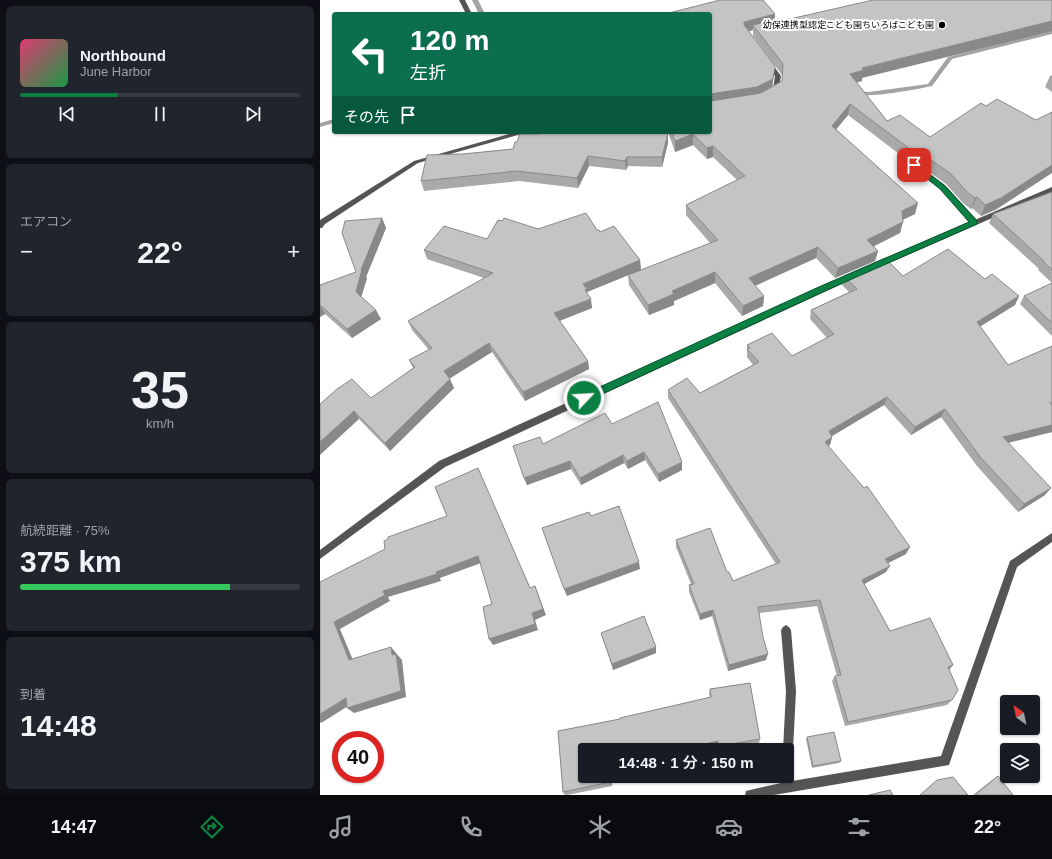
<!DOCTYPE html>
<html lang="ja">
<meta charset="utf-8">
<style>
:root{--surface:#171b24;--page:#20242c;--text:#f1f3f6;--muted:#9ea1a6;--line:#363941;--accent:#0b8043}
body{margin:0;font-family:Helvetica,"Noto Sans JP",sans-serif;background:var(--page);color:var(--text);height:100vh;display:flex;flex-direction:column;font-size:15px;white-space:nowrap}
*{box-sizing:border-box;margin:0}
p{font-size:13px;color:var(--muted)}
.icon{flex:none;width:22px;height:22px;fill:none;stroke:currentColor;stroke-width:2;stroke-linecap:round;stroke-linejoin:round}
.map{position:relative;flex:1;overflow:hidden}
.side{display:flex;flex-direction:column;gap:6px;padding:6px;background:#0d0f14;width:320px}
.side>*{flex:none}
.guide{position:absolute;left:12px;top:12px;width:380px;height:122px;border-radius:4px;box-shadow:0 1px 3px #0004;background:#0b6e4f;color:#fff;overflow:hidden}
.needle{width:26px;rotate:327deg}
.controls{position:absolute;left:680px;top:695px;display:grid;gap:8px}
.controls a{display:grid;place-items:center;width:40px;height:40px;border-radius:4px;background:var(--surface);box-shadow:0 1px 3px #0004;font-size:20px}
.speed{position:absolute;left:12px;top:731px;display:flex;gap:8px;font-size:20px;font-weight:700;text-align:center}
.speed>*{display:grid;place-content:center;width:52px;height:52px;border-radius:50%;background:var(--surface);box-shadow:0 1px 3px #0004;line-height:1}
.speed .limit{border:6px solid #d22;background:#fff;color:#111}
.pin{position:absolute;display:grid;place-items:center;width:34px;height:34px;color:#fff;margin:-17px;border-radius:8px;box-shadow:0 2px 6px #0006}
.me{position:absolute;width:44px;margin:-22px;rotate:65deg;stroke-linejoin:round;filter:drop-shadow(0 0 3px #0008)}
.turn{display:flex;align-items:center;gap:14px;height:84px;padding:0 12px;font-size:18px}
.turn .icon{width:52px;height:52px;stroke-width:2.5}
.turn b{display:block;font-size:28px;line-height:34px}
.then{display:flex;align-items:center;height:38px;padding:0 12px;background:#0003;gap:8px;font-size:15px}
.big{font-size:30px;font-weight:600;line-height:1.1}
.side .widget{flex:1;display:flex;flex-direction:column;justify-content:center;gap:6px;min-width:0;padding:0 14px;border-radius:6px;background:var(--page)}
.side .dial{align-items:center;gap:0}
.dial b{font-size:52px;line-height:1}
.song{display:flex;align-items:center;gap:12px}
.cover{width:48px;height:48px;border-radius:6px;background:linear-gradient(135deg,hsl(340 70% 55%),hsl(140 70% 35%))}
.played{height:4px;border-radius:2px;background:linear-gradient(90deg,var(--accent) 35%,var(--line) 35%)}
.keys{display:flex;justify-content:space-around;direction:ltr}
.heat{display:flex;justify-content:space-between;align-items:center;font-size:22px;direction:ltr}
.charge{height:6px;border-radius:3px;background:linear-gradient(90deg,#34c759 75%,var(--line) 0)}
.trip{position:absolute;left:258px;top:743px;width:216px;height:40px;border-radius:4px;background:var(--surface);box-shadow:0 1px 3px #0004;font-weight:600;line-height:40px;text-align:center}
.tab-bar{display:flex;height:64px;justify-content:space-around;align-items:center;background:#090b0e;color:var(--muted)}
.tab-bar .icon{width:28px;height:28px}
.tab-bar .on{color:var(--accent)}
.tab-bar b{font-size:18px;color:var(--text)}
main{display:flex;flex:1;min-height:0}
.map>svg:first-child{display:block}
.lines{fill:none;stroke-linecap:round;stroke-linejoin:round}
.stream{fill:#a3a3a3;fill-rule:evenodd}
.service{fill:#555;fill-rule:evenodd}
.minor{fill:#555;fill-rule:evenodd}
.tertiary{fill:#555;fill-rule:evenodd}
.wall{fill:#a9a9a9;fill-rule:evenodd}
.shaded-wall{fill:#898989}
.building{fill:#c4c4c4;stroke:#898989}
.route{fill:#0b8043;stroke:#07532c}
.poi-dot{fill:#000;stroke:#fff;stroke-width:1.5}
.labels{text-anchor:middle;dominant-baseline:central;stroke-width:4;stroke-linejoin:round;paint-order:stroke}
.far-poi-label{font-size:9px;fill:#000;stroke:#fff;text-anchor:end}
</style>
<main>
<section class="side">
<div class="widget">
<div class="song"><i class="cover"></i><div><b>Northbound</b><p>June Harbor</p></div></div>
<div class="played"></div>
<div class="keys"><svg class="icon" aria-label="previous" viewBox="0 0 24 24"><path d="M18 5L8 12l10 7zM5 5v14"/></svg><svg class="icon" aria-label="pause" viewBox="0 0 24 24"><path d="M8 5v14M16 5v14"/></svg><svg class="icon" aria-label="next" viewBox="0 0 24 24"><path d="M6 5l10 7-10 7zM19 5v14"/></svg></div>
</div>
<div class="widget"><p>エアコン</p>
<div class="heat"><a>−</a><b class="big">22°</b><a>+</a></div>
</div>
<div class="widget dial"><b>35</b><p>km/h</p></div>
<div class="widget"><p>航続距離 · 75%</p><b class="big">375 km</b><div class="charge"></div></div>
<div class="widget"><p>到着</p><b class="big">14:48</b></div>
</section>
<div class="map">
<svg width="732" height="795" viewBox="0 0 732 795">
<rect width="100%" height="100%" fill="#fff"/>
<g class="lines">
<g class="stream">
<path d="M152 0H158L165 14H159Z"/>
<path d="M732 30V34L632 59 612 86C598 89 542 100 532 93L535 91 549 92 608 84 628 57Z"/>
<path d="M14 119V123L0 127V123Z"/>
</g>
<path class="service" d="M594 163 625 185 657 220V224H653L621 189 592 166V164Z"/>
<g class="minor">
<path d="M139 0H145L152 14H146Z"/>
<path d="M448 60 450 61 461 76 458 93 454 94 451 92 453 90 455 76 445 62Z"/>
<path d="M196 132H206L205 133 98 163 5 224 2 228H0V220L94 161Z"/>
<path d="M732 533V542L697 567 629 765 454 795H425L426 791 430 790 461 783 462 776H467V750H463L466 691 461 630 463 627 466 625 469 627 471 630 476 691 472 770 471 773 472 781 621 756 690 561Z"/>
</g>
<g class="tertiary">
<path d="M732 187V192L560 267 557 268 553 265 554 263Z"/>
<path d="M532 273 535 274 536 276 535 278 125 467 0 559V550L119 461Z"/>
</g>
</g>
<g class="wall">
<path d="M349 13 455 14V20L461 21 542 78V81L536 82 567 121 677 209 661 216 652 208 651 209 643 203 626 184 595 162 591 163 528 115 516 129 595 214 583 220 580 233 554 246 558 251 555 261 515 278 496 258 435 286 444 296 443 306 422 316 395 283 354 301V305L329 315 309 285 308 275 267 292 272 308 240 321 268 361 269 369 205 401 172 352 129 379 134 388 70 451 39 419 0 404 51 398 93 368 89 360 109 350 92 330 88 321 164 278 107 259 104 250 167 239 218 229 277 230 320 260 321 270 390 243 366 215V205L417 180 393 157 387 159 373 145 355 152 348 132H390V14H349ZM433 30V36L462 75V81L452 87 429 31Z"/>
<path d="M732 75V92L725 87 730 76Z"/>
<path d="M217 132H336L348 143 342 167 308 166 306 170 269 166 258 188 199 181 104 191 101 181 143 154 193 149 197 142 218 134Z"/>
<path d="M732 192V283L718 270 719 269 669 223 673 214Z"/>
<path d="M62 218 66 228 46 277 47 278 41 297 61 319 32 338 5 314 0 317V285L36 272Z"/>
<path d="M524 276H583L665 279 699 296 695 305 660 326 688 365 732 346V432L688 443 725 495 698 512 657 466 621 417 591 435 564 405 512 436V437L510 445 508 446 586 554 568 563 566 572 544 584 570 631 629 670 632 700 627 705 525 726 512 681 515 676H517L497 606 439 613 446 660 408 671 392 616 380 620 369 592V585L371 584 356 547V540L407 572 413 581 456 564 348 398V390L380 393 433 365 427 357V345L472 356 507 338 490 319 491 310 529 292 522 285Z"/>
<path d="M732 283V336L700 304 704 296Z"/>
<path d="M292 424 362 470 339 482 325 460 308 469 304 463 261 485 251 469 207 485 193 446 223 444Z"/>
<path d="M281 633 336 653 293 670Z"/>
<path d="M430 683 440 739 439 743 399 750H398L397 745 377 750H265V776H291L292 786 247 795H245L243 792 238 731 300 719V718L390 698 389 694 390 689Z"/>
<path d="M487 737 521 761 519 763 492 768 486 739Z"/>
<path d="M678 776 693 795H653L672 780Z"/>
</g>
<g class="shaded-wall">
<path d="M455 14 454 25H433V30L424 33V22Z"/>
<path d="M732 21V31L542 78V81L528 85 530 74 542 68Z"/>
<path d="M455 66 452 90 390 104V94Z"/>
<path d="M530 104 528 115 510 137 512 126Z"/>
<path d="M348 133V143L342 167V157Z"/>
<path d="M373 134V145L355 152V141Z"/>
<path d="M393 146V157L387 159V148Z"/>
<path d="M598 151 595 162 591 163 594 152Z"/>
<path d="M268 156 269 166 258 188 257 178Z"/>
<path d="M307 157 308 166 306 170 305 161Z"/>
<path d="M732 165V173L677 209 661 216 665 205Z"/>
<path d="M657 197 652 208 651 209 655 198Z"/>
<path d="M598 203 595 214 579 221 582 211Z"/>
<path d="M62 218 66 228 46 277 47 278 40 301 36 292 41 270Z"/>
<path d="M583 222 580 233 544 251 547 240Z"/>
<path d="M498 247 496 258 428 289 429 278Z"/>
<path d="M558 251 555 261 515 278 518 268Z"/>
<path d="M320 260 321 270 267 292 268 298 266 299 263 284Z"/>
<path d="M395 272V283L354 301V305L329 315 328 305 352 291Z"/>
<path d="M444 296 443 306 422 316 423 306Z"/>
<path d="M699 296 695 305 653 331 657 322Z"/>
<path d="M271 299 272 308 236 322 234 313Z"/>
<path d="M0 305 5 314 0 317Z"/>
<path d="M56 310 61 319 32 338 27 329Z"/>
<path d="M169 343 172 352 127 380 124 371Z"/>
<path d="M268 361 269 369 205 401 203 392Z"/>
<path d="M130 379 134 388 70 451 65 443Z"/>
<path d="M567 397 564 405 507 439 509 431Z"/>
<path d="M625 409 621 417 591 435 595 427Z"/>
<path d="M34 411 39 419 0 455V442Z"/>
<path d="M732 425V432L678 445 683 437Z"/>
<path d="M512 437 510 445 502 450 505 442Z"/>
<path d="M324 452 325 460 308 469 307 461Z"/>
<path d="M303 455 304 463 261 485 260 478Z"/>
<path d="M250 461 251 469 207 485 204 478Z"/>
<path d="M362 462V470L339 482 338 474Z"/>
<path d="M731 488 725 495 698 512 704 504Z"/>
<path d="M590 547 586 554 562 566 565 559Z"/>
<path d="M158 556 161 563 120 578 121 581 68 597 70 601 20 629 35 665 29 660 14 622 63 591Z"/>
<path d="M319 562 320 569 247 596 244 589Z"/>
<path d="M570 566 566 572 539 587 542 580Z"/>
<path d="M215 586 226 615 215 620 218 630 173 645 169 639 212 613Z"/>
<path d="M393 610 392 616 380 620V614Z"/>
<path d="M71 647 82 660 86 697 34 713 27 708 72 655Z"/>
<path d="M336 647V653L293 670 292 664Z"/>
<path d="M448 654 446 660 408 671 409 665Z"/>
<path d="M633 665 628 671V667Z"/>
<path d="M26 698 33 703 1 723 0 722V714Z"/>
<path d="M398 741 397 745 377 750H359Z"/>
<path d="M290 776H291L292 786 290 782Z"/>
</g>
<g class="building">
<path d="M400 0H443L455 14 424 22V25L455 66 453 79 437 87 390 94V14H350L349 13Z"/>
<path d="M553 0H732V21L542 68 544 70 530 74 567 121 580 115 610 137 661 103 666 106 677 99 716 120 732 112V165L681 198 665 205 657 197 655 198 647 192 630 173 598 151 594 152 530 104 512 126 598 203 582 211 583 222 547 240 558 251 518 268 498 247 429 278 444 296 423 306 395 272 352 291 354 294 328 305 308 275 398 240 366 205 425 176 393 146 387 148 373 134 355 141 352 132H390V100L391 101 441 93 462 81 463 64 433 25 459 19 461 21Z"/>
<path d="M219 132H336L348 133 342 157H307L305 161 268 156 257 178 197 171 101 181 107 155 143 154 193 149 195 142H197L200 134H220Z"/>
<path d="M732 192V270L723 261H724L673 214Z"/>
<path d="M266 213 277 230H279L280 232 294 226 320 260 263 284 267 289 265 290 271 299 234 313 268 361 203 392 169 343 124 371 130 379 65 443 34 411 0 442V404L17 389 32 379 51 398 95 367 89 360 112 348 88 321 173 273 104 250 124 226 167 239 178 220 182 221 184 218 218 229Z"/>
<path d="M62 218 41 270 42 269 36 292 56 310 27 329 0 305V285L36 272 22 233 25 221Z"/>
<path d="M628 249 665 279 672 274 699 296 657 322 688 365 732 346V402L730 403 732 406V425L683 437 731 488 704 504 661 458 625 409 595 427 567 397 509 431 512 437 505 442 544 488 547 486 590 547 565 559 570 566 542 580 570 631 610 618 633 665 628 667 638 690 632 700 528 722 515 676 521 675 500 600 438 607 443 637 448 654 409 665 393 610 380 614 369 585 374 584 356 540 390 528 407 572H409L413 581 460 562 348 390 367 378 380 393 439 362 427 349 430 348 427 345 452 333 472 356 514 334 491 310 537 289 524 276 565 258 583 276Z"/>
<path d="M732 283V323L704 296Z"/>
<path d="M338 402 362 462 338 474 324 452 307 461 303 455 260 478 250 461 204 478 193 446 220 437 223 444 285 413 292 424Z"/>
<path d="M158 468 210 588 215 586 223 609 212 613 215 624 169 639 163 607 172 604 158 556 116 572 117 574 63 591 65 595 14 622 29 660 71 647 72 655 76 654 81 691 27 708 26 698 0 714V582L65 549 64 541 68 539V537L127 516 115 487Z"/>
<path d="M299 506 319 562 244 589 222 528 269 512 271 516Z"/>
<path d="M324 616 336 647 292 664 281 633Z"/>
<path d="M430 683 440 739 399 746 398 741 359 750H265V776H290V782L243 792 238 731 300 719V718L391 697 390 689Z"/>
<path d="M514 732 521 761 493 766 487 737Z"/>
<path d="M678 776 693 795H655Z"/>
<path d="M633 777 648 795H600L617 780Z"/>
<path d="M570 790 573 795H549Z"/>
</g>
<path class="route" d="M594 162 625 186 657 221V224L507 290 267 401H260L259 398 260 396 501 286 649 222 620 189 591 166 590 165Z"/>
<circle class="poi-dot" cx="622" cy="25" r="4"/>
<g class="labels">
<g class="far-poi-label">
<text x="614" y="25">幼保連携型認定こども園ちいろばこども園</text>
</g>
</g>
</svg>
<div class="controls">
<a><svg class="needle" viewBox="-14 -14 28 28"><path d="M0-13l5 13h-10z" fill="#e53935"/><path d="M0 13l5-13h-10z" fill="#9ea1a6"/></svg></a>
<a><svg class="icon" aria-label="layers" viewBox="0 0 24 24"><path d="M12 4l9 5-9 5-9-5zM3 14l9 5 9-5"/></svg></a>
</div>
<div class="speed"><div class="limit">40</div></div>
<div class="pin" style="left:594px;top:165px;background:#d93025"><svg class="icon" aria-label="arrive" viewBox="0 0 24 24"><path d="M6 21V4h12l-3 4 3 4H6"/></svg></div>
<svg class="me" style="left:264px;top:398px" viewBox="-20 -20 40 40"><circle r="17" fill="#0b8043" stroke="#fff" stroke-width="3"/><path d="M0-11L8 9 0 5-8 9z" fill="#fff"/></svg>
<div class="trip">14:48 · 1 分 · 150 m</div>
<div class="guide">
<div class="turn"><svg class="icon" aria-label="left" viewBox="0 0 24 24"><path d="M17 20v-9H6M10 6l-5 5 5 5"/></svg><div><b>120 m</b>左折</div></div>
<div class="then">その先<svg class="icon" aria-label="arrive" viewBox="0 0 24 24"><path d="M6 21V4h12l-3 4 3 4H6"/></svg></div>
</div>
</div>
</main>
<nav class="tab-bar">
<b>14:47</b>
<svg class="icon on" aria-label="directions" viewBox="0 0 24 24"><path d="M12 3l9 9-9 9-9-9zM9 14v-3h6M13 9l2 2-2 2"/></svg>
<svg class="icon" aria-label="music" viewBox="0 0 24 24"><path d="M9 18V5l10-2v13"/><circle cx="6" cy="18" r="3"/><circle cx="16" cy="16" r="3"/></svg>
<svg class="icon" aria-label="phone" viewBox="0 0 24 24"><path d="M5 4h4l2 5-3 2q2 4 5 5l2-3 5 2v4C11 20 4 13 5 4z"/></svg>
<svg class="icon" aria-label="climate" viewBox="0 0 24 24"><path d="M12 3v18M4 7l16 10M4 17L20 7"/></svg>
<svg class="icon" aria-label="car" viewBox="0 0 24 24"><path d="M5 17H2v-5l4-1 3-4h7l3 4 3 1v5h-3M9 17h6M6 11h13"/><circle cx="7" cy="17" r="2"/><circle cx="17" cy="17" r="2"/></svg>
<svg class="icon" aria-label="filters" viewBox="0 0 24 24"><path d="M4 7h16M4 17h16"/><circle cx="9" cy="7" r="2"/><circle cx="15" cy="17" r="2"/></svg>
<b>22°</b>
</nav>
